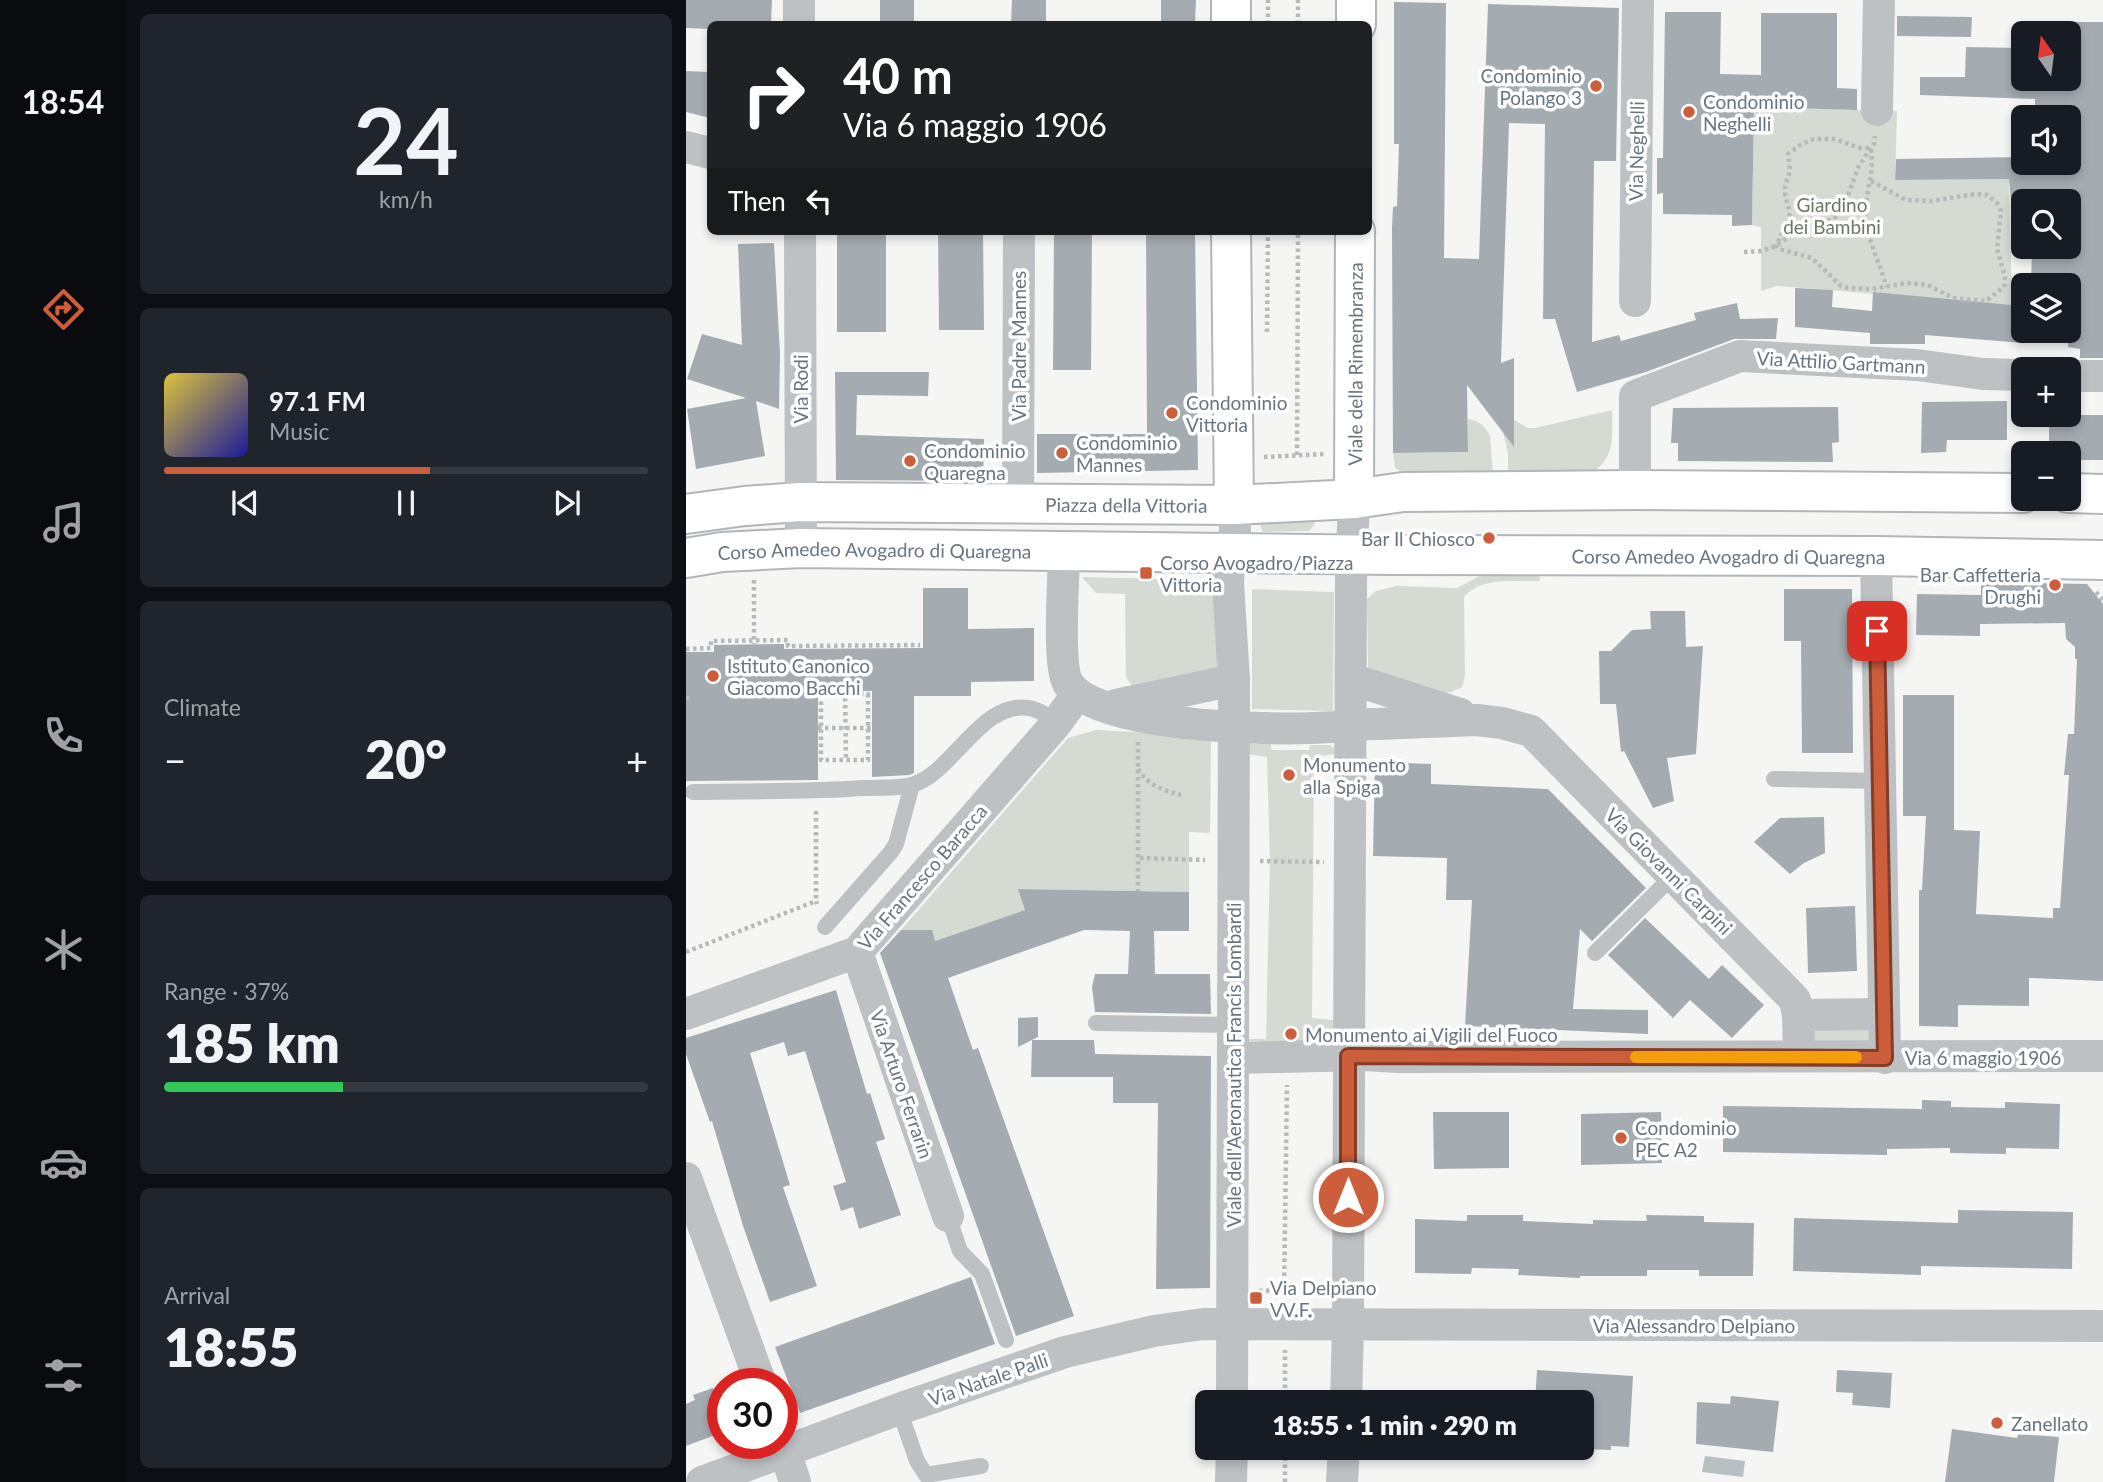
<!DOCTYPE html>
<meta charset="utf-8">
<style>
:root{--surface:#171b24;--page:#20242c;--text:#f1f3f6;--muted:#9ea1a6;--line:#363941;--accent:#cc5e3c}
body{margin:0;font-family:Lato,sans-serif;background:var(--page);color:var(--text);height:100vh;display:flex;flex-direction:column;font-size:26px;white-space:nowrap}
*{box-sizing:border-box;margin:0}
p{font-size:23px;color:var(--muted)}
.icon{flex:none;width:38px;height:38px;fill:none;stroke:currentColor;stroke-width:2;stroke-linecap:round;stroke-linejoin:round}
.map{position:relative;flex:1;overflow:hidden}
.sheet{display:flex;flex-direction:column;gap:14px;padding:14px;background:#0d0f14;width:560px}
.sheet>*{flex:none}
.guide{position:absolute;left:21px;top:21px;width:665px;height:214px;border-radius:10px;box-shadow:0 4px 10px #0003;background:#202124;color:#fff;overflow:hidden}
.needle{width:46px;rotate:346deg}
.fabs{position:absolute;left:1325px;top:21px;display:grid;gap:14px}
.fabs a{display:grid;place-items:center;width:70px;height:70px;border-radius:10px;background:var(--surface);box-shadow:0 4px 10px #0003;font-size:35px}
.speed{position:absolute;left:21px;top:1368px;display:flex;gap:14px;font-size:35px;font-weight:700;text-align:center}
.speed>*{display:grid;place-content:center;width:91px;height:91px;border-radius:50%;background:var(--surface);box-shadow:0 4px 10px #0003;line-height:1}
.speed .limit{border:10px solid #d22;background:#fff;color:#111}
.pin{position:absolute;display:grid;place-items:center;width:60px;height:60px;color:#fff;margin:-30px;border-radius:14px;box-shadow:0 4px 10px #0006}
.me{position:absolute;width:77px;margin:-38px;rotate:0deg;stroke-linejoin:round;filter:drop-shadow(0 0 5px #0008)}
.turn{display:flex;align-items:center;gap:24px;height:147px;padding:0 21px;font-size:32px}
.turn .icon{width:91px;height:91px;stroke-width:2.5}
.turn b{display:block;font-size:49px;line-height:60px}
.then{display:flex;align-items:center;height:66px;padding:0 21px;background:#0003;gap:14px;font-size:26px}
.big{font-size:52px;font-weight:800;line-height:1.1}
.sheet .card{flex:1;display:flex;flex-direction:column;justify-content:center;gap:10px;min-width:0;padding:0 24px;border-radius:10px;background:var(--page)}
.sheet .dial{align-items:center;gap:0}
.dial b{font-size:91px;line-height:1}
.song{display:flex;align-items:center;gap:21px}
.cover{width:84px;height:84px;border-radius:10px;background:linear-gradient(135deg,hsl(50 70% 55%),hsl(240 70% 35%))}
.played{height:7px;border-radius:4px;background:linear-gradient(90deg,var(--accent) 55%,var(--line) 55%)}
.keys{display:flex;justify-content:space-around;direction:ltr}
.heat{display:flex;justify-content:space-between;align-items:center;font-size:38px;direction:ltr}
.charge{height:10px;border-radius:5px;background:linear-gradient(90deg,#34c759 37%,var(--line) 0)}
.trip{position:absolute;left:509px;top:1390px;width:399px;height:70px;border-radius:10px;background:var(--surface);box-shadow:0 4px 10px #0003;font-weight:800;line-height:70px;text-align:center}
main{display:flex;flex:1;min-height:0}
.dock{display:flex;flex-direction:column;width:126px;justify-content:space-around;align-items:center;background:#090b0e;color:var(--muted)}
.dock .icon{width:49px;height:49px}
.dock .current{color:var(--accent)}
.dock b{font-size:32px;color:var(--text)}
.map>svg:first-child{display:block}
.green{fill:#d5dad2}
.water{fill:#b6c0c3}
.building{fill:#a5acb1}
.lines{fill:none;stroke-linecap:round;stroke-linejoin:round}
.secondary-casing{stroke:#b2b6ba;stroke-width:42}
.path{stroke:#b7babc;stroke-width:4.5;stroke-dasharray:3.5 3.5;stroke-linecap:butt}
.lane{stroke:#bdc1c4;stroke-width:16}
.street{stroke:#bdc1c4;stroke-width:32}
.secondary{stroke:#fff;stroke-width:38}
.route-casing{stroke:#853d27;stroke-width:18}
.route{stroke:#cc5e3c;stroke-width:12}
.slow{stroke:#f59e0b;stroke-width:12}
.poi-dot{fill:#cc5e3c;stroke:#fff;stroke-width:2.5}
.labels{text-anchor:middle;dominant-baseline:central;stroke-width:7;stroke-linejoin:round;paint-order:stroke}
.poi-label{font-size:19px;fill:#687580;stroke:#fff;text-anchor:start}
.street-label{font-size:19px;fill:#687580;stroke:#fff}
.park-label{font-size:19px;fill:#6a7866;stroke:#fff}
</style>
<main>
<nav class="dock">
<b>18:54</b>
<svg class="icon current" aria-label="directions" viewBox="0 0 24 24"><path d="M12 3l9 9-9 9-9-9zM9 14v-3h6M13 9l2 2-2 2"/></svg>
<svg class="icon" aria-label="music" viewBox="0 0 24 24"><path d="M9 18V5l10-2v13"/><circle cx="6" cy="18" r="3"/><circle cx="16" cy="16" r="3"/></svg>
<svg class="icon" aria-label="phone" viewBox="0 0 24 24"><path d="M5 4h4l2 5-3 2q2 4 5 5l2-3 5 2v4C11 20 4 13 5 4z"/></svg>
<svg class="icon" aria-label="climate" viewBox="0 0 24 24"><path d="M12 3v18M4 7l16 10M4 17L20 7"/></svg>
<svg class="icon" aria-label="car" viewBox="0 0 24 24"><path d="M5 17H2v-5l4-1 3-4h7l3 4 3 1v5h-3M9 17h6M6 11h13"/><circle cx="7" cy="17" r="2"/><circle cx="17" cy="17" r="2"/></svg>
<svg class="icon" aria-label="filters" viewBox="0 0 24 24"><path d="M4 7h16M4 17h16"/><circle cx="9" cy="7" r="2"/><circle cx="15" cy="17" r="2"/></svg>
</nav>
<section class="sheet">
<div class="card dial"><b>24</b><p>km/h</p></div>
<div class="card">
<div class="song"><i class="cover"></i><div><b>97.1 FM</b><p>Music</p></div></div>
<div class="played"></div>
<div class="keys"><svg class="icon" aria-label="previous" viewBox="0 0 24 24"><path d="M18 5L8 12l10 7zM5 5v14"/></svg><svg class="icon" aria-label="pause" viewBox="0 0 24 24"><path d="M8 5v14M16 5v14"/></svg><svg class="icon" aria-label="next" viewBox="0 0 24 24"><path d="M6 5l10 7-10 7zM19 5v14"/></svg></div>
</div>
<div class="card"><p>Climate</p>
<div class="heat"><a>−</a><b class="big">20°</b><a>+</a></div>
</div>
<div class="card"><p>Range · 37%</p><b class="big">185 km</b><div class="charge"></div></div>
<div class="card"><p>Arrival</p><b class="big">18:55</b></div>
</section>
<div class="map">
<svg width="1417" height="1482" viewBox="0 0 1417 1482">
<rect width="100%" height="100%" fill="#f5f5f3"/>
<g class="green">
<path d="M1068 107 1211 111 1209 180 1323 179 1326 305 1091 286 1075 291V227L1066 225Z"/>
<path d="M926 410C926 434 930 457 907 472L822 475V453L817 432 828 420 842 428H849Z"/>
<path d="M782 419C792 420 800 427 804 436L807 475H720L709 468 707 453 782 452Z"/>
<path d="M575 519 627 520 629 524 623 531 577 532 574 525Z"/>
<path d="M853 574 854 581C828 582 796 576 778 597L779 676 776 687 765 692 751 694 688 675 682 667 681 599 690 591 710 586 771 588 794 576Z"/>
<path d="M396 577 512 580 524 587 534 601 535 664 529 669 446 686 440 677 439 594 410 593Z"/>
<path d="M566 589 648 592 647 711 566 709Z"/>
<path d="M410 730 525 736 524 833 503 832V892L333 889 339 910 249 941 245 930H215L382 738Z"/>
<path d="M565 744H585V750H623L624 745H644L648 748 649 754 628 757 626 1018 648 1020 647 1043 561 1041V1039H580L584 861 581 757 561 754V746Z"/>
<rect x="1128" y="1028" width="55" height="14"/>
</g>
<path class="water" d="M1019 1456 1059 1461 1057 1477 1016 1472Z"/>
<g class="building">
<path d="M0 0H86L85 24H24V29L0 28Z"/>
<rect x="194" y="0" width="34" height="24"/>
<path d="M326 0H360V24H325Z"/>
<path d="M475 0H510L509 24H475Z"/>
<path d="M708 2 760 3 758 258 793 259 802 4 933 8 930 161H908L906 342 933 335 935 341 1010 320 1008 313 1051 303 1054 319 1092 318 1090 339H1048L960 372 891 392 869 319H857L859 124 823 123 815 363 828 358V447L781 385 782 452 707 453 706 228 707 207 711 206 713 144H708Z"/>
<path d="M979 12H1035L1034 74 1075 75V13H1151V88L1171 89V110L1068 107 1066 225 1046 226V215L977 214V193L971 194V158H977Z"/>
<path d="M1211 16 1286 17 1285 37 1211 36Z"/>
<path d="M1382 22H1417V358H1394V349L1382 347V285H1345L1346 248H1383V201H1325L1323 179 1209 180 1210 159 1337 157V163H1382V117H1349V99L1234 95V77H1279L1280 47 1337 48V79H1382Z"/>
<path d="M0 71 24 72V118L0 112Z"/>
<rect x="151" y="231" width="49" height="101"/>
<path d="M252 231H297L298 330H253Z"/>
<path d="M368 231H406L405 370H367Z"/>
<path d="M460 231H509L512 470 351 473V434H461Z"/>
<path d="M88 243 94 354 93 409 70 401 79 456 10 469 1 409 60 398 1 379 16 334 56 345 52 244Z"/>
<path d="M1109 288 1147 290 1146 307 1186 311 1187 292 1337 306V343L1239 335V344H1184V333L1109 327Z"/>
<path d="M149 372H243L242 396 171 395 170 435 298 439 297 481 150 480Z"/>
<path d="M1321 401V440H1261L1260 452 1235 453 1236 402Z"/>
<path d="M1152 407 1153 442 1146 443 1147 462 992 461V443H985L987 408Z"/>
<path d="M1363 415H1417V460H1382V453H1363Z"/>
<path d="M1295 582 1401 584 1417 604V981L1343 978V1006L1272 1005V1027L1233 1026V890H1236L1240 816H1217V695H1268V830L1294 831 1290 914 1367 918V908H1374L1383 775H1378L1382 734H1388L1391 659H1389V647L1380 639 1379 623 1294 624V636L1230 635 1231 594 1295 595Z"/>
<path d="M237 588H282V629L348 628V681L285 682V696H228V773L223 775 186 777V691H132V780L0 781V652H28V645L98 644V649L237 648Z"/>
<path d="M1098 589H1166L1167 753H1116L1115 641H1098Z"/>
<path d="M964 611H999L1000 647 1017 646 1010 754 981 758 988 801 967 808 938 751 935 752 930 704H914L913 651H925L946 630 965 629Z"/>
<path d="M689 762 745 764V784L862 789 960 888 906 941 894 929 887 1009 962 1010V1034L779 1026 786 900H760L761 858 687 856Z"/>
<path d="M1138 817 1139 853 1118 863 1104 874 1068 842 1094 818Z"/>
<path d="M332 889 503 892V931H468L469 974H524L525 1014 409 1012 406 987 409 974H442L444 931 398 930 262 978 287 1050 292 1048 388 1316 330 1336 194 953 215 930H246L249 941 339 910Z"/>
<path d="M1169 906 1171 971 1122 973 1120 908Z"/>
<path d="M959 918 1023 979 1036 965 1078 1005 1046 1038 1004 1000 987 1018 922 955Z"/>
<path d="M150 990 181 1094 184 1093 199 1139 190 1142 215 1215 173 1229 167 1207 155 1211 147 1186 160 1182 119 1051 102 1056 98 1042 64 1053 104 1185 97 1187 131 1286 84 1302 57 1226 26 1121 24 1122 0 1054V1038Z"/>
<path d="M352 1017V1037L346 1040H408L409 1054 525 1056 524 1288 470 1289 472 1103H427V1077H345L346 1040 332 1047V1018Z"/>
<path d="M1236 1100 1265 1101V1107L1319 1108V1102L1374 1104 1373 1149 1320 1148V1154L1264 1153V1148L1201 1149V1155L1037 1152V1106L1236 1109Z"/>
<path d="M747 1112H823V1168L748 1169Z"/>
<path d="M975 1112 976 1163 895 1165V1114Z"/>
<path d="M1272 1210 1387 1212 1386 1269 1235 1266V1275L1107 1271 1108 1218 1272 1223Z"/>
<path d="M781 1215H837V1221L907 1224V1220L961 1221 960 1215 1018 1216V1222L1068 1223 1067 1276H1013V1270H961V1276H894V1278L832 1275 833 1269 786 1268 785 1274 729 1273V1219L781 1221Z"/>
<path d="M285 1277 309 1344 114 1413 89 1347Z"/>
<path d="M851 1370 947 1376 943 1447 925 1446V1450L896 1449V1402H849Z"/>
<path d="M1151 1370 1206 1373 1204 1408 1166 1405 1167 1393 1150 1392Z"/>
<path d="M27 1388 37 1413V1432L0 1446V1404L9 1400 7 1395Z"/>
<path d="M1045 1396 1093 1401 1087 1452 1010 1444 1011 1402 1044 1404Z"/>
<path d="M1266 1429 1331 1438 1332 1434 1373 1437 1368 1482H1259Z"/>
</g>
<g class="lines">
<defs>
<g id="secondary">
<path d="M545 24V0"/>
<path d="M670 24V0"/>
<path d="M545 231 548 505"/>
<path d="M1382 493 1417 494"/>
<path id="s1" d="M668 499 669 231"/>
<path id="s2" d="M0 514 59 506 114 502 548 505 668 499 717 492 949 490 1337 493"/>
<path id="s3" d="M0 558 36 552 115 548 707 555 1190 556 1417 560"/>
</g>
</defs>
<use href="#secondary" class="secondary-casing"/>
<g class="path">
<path d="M582 24V0"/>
<path d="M612 24V0"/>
<path d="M1185 181 1220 200 1245 201 1290 194 1301 195 1311 203 1315 211 1311 249 1319 277 1318 287 1300 301 1267 298 1242 285 1221 283 1185 289 1162 288 1155 286 1126 258 1093 249 1090 246 1103 219 1104 212 1099 195V186L1104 171 1102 154 1114 145 1128 139H1148L1174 148H1185C1189 173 1178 195 1180 219 1182 244 1195 263 1200 287"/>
<path d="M1058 252 1075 251 1090 246 1112 230 1148 219 1158 206 1173 166 1188 144 1189 136"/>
<path d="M581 332 582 231"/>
<path d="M611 455 612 231"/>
<path d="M578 457 639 454"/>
<path d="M68 580V644"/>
<path d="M1410 592 1417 600"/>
<path d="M0 649 25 648V641L102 640V646L234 645"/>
<path d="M159 691 160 760"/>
<path d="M182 694V760H135V695Z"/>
<path d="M0 698H5"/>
<path d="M132 728H186"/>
<path d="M452 742V891"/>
<path d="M452 769C463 786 476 790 495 795"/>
<path d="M130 811V901"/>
<path d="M454 858 519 860"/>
<path d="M574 861 638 862"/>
<path d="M0 952 130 901 131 904"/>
<path d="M573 1291 598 1290 609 1294"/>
<path d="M598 1297 601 1085"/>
<path d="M599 1402V1350"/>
<path d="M599 1482V1447"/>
</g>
<g class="lane">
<path d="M1088 779 1194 781"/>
<path d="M7 792C64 791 121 792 178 788 193 787 212 789 226 785 266 774 295 700 343 708 352 709 363 717 372 721"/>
<path d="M139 927 205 852 210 844 226 785"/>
<path d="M909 953 988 875"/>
<path d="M410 1023 547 1025"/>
<path d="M262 1216 274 1251 296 1274 320 1340"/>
<path d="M213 1409 231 1461 240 1475 295 1466"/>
</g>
<g class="street">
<path d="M113 0V24"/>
<path d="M1191 110 1193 0"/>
<path d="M0 147 24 153"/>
<path d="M114 231 115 548"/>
<path d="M949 301 952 0"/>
<path d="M1382 376H1417"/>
<path d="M949 490V396L1054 356 1231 365 1297 374 1337 375"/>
<path d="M332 503 333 231"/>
<path d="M378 551C378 576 371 665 382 683 409 730 614 733 665 725L791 720 816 723 845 731 1109 1000 1112 1015 1113 1056"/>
<path d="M1190 556 1199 1058"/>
<path d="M665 679 774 714"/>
<path d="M430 705 548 680"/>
<path d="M171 952 262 1216"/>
<path d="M0 1014 171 952 368 726 391 695"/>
<path d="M1112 1015 1198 1014"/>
<path d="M547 1058 678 1055 712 1057 1417 1056"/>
<path d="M0 1178 75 1384"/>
<path d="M546 1402 548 680 542 583 544 553 549 531 548 505"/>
<path d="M660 1402 662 1326 665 580 668 499"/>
<path d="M96 1442 109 1482"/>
<path d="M16 1482 213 1409 379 1352 468 1331 517 1324 1417 1326"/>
<path d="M545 1482 546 1447"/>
<path d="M656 1482 658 1447"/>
</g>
<use href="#secondary" class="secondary"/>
</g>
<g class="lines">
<defs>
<path id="route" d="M662 1197V1056L1199 1058 1191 631"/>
</defs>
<use href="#route" class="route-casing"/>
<use href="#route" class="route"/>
<path class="slow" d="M950 1057H1170"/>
</g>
<g class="poi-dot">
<circle cx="910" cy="86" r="7"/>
<circle cx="1003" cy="112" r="7"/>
<circle cx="486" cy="413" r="7"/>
<circle cx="376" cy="453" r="7"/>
<circle cx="224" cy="461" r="7"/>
<circle cx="803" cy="538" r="7"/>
<rect x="453" y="566" width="14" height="14" rx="3.5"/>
<circle cx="1369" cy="585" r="7"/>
<circle cx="27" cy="676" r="7"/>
<circle cx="603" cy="775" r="7"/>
<circle cx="605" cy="1034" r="7"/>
<circle cx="935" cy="1138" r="7"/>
<rect x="563" y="1291" width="14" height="14" rx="3.5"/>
<circle cx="1311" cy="1423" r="7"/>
</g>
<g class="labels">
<g class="poi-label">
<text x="896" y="75" text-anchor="end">Condominio<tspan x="896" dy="22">Polango 3</tspan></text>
<text x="1017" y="101">Condominio<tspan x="1017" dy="22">Neghelli</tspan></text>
<text x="500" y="402">Condominio<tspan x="500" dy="22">Vittoria</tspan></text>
<text x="390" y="442">Condominio<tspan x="390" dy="22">Mannes</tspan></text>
<text x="238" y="450">Condominio<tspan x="238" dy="22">Quaregna</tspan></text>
<text x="789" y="538" text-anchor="end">Bar Il Chiosco</text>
<text x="474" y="562">Corso Avogadro/Piazza<tspan x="474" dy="22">Vittoria</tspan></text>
<text x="1355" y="574" text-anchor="end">Bar Caffetteria<tspan x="1355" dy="22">Drughi</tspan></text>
<text x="41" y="665">Istituto Canonico<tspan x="41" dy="22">Giacomo Bacchi</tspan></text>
<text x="617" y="764">Monumento<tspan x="617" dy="22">alla Spiga</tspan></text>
<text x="619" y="1034">Monumento ai Vigili del Fuoco</text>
<text x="949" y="1127">Condominio<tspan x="949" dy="22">PEC A2</tspan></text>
<text x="584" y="1287">Via Delpiano<tspan x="584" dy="22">VV.F.</tspan></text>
<text x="1325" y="1423">Zanellato</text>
</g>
<g class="street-label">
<text transform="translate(950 151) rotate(-89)">Via Neghelli</text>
<text transform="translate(332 346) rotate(-90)">Via Padre Mannes</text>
<text transform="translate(1155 362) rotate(3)">Via Attilio Gartmann</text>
<text stroke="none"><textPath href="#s1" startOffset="135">Viale della Rimembranza</textPath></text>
<text transform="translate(114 389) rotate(-90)">Via Rodi</text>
<text stroke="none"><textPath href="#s2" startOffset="441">Piazza della Vittoria</textPath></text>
<text stroke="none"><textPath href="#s3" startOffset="189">Corso Amedeo Avogadro di Quaregna</textPath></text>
<text stroke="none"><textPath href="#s3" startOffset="1043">Corso Amedeo Avogadro di Quaregna</textPath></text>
<text transform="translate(983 871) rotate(45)">Via Giovanni Carpini</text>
<text transform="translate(236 877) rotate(-49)">Via Francesco Baracca</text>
<text x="1297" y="1057">Via 6 maggio 1906</text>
<text transform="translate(547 1065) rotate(-90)">Viale dell'Aeronautica Francis Lombardi</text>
<text transform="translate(216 1084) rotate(71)">Via Arturo Ferrarin</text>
<text x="1008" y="1325">Via Alessandro Delpiano</text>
<text transform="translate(302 1379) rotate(-19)">Via Natale Palli</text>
</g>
<g class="park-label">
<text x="1146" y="204">Giardino<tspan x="1146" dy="22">dei Bambini</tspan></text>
</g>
</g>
</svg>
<div class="fabs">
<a><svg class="needle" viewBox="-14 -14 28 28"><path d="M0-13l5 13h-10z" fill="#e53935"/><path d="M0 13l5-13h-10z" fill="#9ea1a6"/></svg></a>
<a><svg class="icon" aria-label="sound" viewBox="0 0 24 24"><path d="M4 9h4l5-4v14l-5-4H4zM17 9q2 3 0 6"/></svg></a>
<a><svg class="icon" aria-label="search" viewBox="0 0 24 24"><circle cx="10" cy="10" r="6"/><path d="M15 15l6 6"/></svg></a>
<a><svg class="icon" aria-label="layers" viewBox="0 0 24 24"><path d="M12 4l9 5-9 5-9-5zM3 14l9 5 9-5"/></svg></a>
<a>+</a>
<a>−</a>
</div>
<div class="speed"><div class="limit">30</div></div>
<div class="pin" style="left:1191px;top:631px;background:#d93025"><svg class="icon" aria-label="arrive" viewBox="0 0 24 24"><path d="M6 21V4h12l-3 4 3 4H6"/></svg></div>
<svg class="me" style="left:662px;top:1197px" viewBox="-20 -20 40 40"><circle r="17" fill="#cc5e3c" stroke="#fff" stroke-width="3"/><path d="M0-11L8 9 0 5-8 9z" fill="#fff"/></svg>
<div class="trip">18:55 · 1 min · 290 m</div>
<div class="guide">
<div class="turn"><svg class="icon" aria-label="right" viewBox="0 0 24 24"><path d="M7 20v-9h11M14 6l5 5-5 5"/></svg><div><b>40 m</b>Via 6 maggio 1906</div></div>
<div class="then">Then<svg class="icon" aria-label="left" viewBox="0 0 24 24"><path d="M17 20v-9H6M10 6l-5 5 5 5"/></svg></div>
</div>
</div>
</main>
